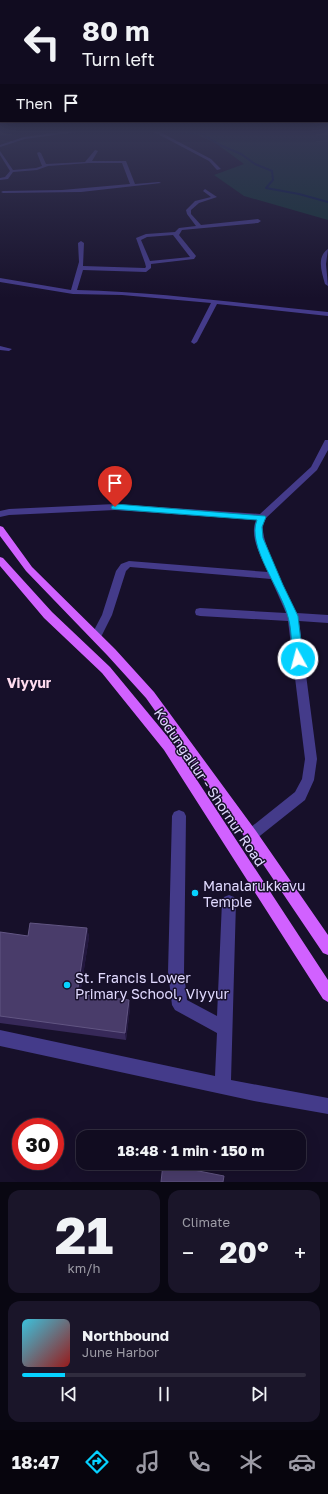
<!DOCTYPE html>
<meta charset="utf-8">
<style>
:root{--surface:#110c20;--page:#1a1529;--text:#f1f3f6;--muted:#9c9ba5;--line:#302c3e;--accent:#06d2ff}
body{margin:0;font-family:"Golos Text",sans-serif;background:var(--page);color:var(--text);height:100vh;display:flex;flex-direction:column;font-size:15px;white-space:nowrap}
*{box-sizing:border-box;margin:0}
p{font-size:13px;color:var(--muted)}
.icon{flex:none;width:22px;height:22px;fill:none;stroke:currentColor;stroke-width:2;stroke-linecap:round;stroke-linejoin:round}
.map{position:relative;height:1182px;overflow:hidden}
.panel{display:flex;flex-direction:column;gap:8px;padding:8px;background:#090712;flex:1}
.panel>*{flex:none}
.top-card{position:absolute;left:0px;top:0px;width:328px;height:122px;box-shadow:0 4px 16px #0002,0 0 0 1px var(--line);background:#110c20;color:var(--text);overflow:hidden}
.speed{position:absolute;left:12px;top:1118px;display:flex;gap:8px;font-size:20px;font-weight:700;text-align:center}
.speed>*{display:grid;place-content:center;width:52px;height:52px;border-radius:50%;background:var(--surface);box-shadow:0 4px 16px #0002,0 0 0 1px var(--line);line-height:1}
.speed .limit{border:6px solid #d22;background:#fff;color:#111}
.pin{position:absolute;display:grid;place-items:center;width:34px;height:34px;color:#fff;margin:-41px -17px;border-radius:50% 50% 50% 0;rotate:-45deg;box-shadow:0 0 4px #0007}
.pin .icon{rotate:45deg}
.me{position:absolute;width:44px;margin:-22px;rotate:353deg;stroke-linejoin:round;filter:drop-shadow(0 0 3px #0008)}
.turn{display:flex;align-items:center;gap:14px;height:84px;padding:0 16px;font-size:18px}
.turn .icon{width:52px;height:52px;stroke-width:2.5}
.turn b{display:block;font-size:28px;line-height:34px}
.then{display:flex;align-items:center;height:38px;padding:0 16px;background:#0003;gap:8px;font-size:15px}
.big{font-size:30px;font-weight:700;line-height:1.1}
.panel .card{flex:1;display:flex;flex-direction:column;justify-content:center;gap:6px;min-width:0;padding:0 14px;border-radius:12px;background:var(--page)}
.panel .dial{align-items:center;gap:0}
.dial b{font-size:52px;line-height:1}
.song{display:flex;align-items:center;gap:12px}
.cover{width:48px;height:48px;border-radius:6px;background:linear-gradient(135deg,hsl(190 70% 55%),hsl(0 70% 35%))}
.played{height:4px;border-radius:2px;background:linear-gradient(90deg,var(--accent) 15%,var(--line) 15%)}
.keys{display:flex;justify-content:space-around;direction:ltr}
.heat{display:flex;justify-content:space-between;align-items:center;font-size:22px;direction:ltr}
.panel .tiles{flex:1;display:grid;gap:8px;grid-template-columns:1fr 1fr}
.card:last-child{grid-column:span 2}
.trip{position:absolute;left:76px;top:1130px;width:230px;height:40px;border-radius:12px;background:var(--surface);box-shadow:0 4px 16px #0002,0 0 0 1px var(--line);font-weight:700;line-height:40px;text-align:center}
.tab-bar{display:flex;height:64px;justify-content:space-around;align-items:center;background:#07050d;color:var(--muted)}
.tab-bar .icon{width:28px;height:28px}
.tab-bar .current{color:var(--accent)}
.tab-bar b{font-size:18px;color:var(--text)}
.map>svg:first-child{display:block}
.green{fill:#133335}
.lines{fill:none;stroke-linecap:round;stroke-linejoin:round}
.stream{stroke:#0a1c4a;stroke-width:2}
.street{fill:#443b8a;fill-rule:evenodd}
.primary{fill:#d161ff;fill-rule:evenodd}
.wall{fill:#372959}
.shaded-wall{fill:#22173e}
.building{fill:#493c6a;stroke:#615582}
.route{fill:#06d2ff;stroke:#0488a6}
.poi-dot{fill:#06d2ff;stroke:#17102a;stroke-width:1.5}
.labels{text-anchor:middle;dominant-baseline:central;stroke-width:3;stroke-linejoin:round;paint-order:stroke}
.quarter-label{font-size:14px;font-weight:bold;fill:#ffdcef;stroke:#17102a}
.near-street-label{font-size:14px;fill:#e1daff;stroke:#17102a}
.near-poi-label{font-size:14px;fill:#e1daff;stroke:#17102a;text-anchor:start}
</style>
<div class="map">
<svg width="328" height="1182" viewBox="0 0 328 1182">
<rect width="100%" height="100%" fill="#17102a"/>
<path class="green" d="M191 132H328V220L244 196 214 175 244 164 217 144Z"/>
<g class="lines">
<path class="stream" d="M182 132 200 133 222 146 241 154 255 164 272 171 273 180 266 188 299 194 328 202"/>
<g class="street">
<path d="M61 132H76L25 139 0 147V145L24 137Z"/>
<path d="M154 132H160L211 159 221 169 217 170 209 161Z"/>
<path d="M95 150 98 151 92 161H126L135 184 159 182 161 183 81 192 3 193 1 192 3 191 62 190 130 184 122 163H89L48 166 37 170 13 172 8 179 0 180V178L5 177 10 171 0 155V151L13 170 36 168 42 166 37 153 39 152 41 153 46 164 85 162Z"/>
<path d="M205 189 217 197 199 203 191 210V214L201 225 258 219 261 221 258 223 182 230 179 235 196 256 194 259 151 264V268L146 272 83 270 77 290C161 292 244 304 328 312V316L217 304 197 342 194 344 191 342 211 303 122 295 73 294 0 282V278L71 290 79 262 78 243 81 241 84 243 83 266 145 268 146 267 145 263 136 238 146 234 175 232 179 228 196 226 187 214 186 210 195 201 211 197 203 191ZM173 235 190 257 150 261 141 240 147 237Z"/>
<path d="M328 249 326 264 328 286 325 284C322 273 316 257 328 249Z"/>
<path d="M0 346 12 349 9 351 0 350Z"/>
<path d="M325 440H328V450L317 470 266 518C265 521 263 524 263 527 261 542 289 598 297 613L328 615V623L299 621 317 759 314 780 305 800 256 839 251 841 246 839 244 835 246 831 295 792 302 779 305 759 288 621 200 616 196 615 195 612 196 609 200 608 286 613 271 579 130 567 126 571 112 615 100 639H92L91 636 102 615 116 571 121 564 129 561 268 572C261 556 249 537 256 520L115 510 9 515 0 517V511L9 509 115 504 260 514 311 467Z"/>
<path d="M179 810 184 812 186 816 184 972 187 1000 217 1016 222 902 224 897 229 895 234 897 236 902 231 1080 328 1098V1114L254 1101 0 1046V1030L215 1076 217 1033 175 1010 172 1005 168 972 172 816 174 812Z"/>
</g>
<g class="primary">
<path d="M0 526 3 527 32 567 115 649 154 692 256 831 328 935V955L323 953 246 839 146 698 107 655 26 571 0 536Z"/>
<path d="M0 557 3 558 52 612 110 667 172 742 328 980V1002L323 999 164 750 102 673 44 618 0 566Z"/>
</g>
</g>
<path class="wall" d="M87 928 89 937 80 994 129 1000 130 1008 126 1040 0 1023V932L28 936Z"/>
<g class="shaded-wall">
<path d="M87 928 89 937 79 1002 77 994Z"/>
<path d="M129 1000 130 1008 126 1040 125 1033Z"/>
</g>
<g class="building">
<path d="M30 923 87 928 77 994 129 1000 125 1033 0 1016V932L28 936Z"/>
<path d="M163 1164 224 1176 223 1182H161Z"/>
</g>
<linearGradient id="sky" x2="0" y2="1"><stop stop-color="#0d0917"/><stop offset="0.44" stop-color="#363755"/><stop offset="1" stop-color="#363755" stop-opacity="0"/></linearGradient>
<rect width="328" height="298" fill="url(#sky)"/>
<path class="route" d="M115 504 265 516 266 517 262 527 263 538 283 585 298 616 303 659 301 662H294L293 659C291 646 292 630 288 617 282 591 246 545 257 520L112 509 111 507Z"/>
<g class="poi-dot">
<circle cx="195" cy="893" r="4"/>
<circle cx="67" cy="985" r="4"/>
</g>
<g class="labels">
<g class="quarter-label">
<text x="29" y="682">Viyyur</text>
</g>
<g class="near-street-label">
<text transform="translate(210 787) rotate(56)">Kodungallur - Shornur Road</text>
</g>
<g class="near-poi-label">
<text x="203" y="885">Manalarukkavu<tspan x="203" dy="16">Temple</tspan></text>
<text x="75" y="977">St. Francis Lower<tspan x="75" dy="16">Primary School, Viyyur</tspan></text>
</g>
</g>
</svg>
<div class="speed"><div class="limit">30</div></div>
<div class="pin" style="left:115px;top:507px;background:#d93025"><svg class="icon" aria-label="arrive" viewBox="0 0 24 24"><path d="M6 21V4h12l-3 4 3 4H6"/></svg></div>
<svg class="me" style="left:298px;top:659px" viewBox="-20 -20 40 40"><circle r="17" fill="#06d2ff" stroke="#fff" stroke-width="3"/><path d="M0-11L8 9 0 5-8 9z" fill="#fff"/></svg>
<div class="trip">18:48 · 1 min · 150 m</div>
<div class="top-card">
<div class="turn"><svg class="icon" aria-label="left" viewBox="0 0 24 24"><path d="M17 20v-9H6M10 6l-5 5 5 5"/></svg><div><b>80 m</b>Turn left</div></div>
<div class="then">Then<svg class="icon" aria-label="arrive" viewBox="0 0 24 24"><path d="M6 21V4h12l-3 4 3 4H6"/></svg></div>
</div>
</div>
<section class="panel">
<div class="tiles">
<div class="card dial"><b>21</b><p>km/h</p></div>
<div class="card"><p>Climate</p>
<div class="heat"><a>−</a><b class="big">20°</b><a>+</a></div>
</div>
<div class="card">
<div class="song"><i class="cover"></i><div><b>Northbound</b><p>June Harbor</p></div></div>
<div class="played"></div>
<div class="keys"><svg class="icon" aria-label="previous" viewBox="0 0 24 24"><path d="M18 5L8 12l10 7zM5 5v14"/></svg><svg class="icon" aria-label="pause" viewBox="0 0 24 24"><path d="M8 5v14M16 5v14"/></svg><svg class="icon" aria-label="next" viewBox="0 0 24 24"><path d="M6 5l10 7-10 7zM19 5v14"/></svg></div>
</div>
</div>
</section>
<nav class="tab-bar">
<b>18:47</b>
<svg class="icon current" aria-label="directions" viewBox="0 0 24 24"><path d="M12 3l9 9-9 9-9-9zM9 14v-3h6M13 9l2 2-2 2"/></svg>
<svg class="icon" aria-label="music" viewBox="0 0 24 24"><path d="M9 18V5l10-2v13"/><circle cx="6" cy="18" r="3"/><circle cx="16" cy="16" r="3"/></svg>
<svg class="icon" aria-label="phone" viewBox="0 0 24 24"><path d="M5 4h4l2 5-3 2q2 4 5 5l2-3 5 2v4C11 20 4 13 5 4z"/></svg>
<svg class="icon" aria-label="climate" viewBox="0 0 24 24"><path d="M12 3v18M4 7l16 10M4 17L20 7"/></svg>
<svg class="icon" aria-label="car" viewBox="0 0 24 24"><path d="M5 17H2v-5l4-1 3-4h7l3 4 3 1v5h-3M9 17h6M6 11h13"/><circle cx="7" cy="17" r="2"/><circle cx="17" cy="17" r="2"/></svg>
</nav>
